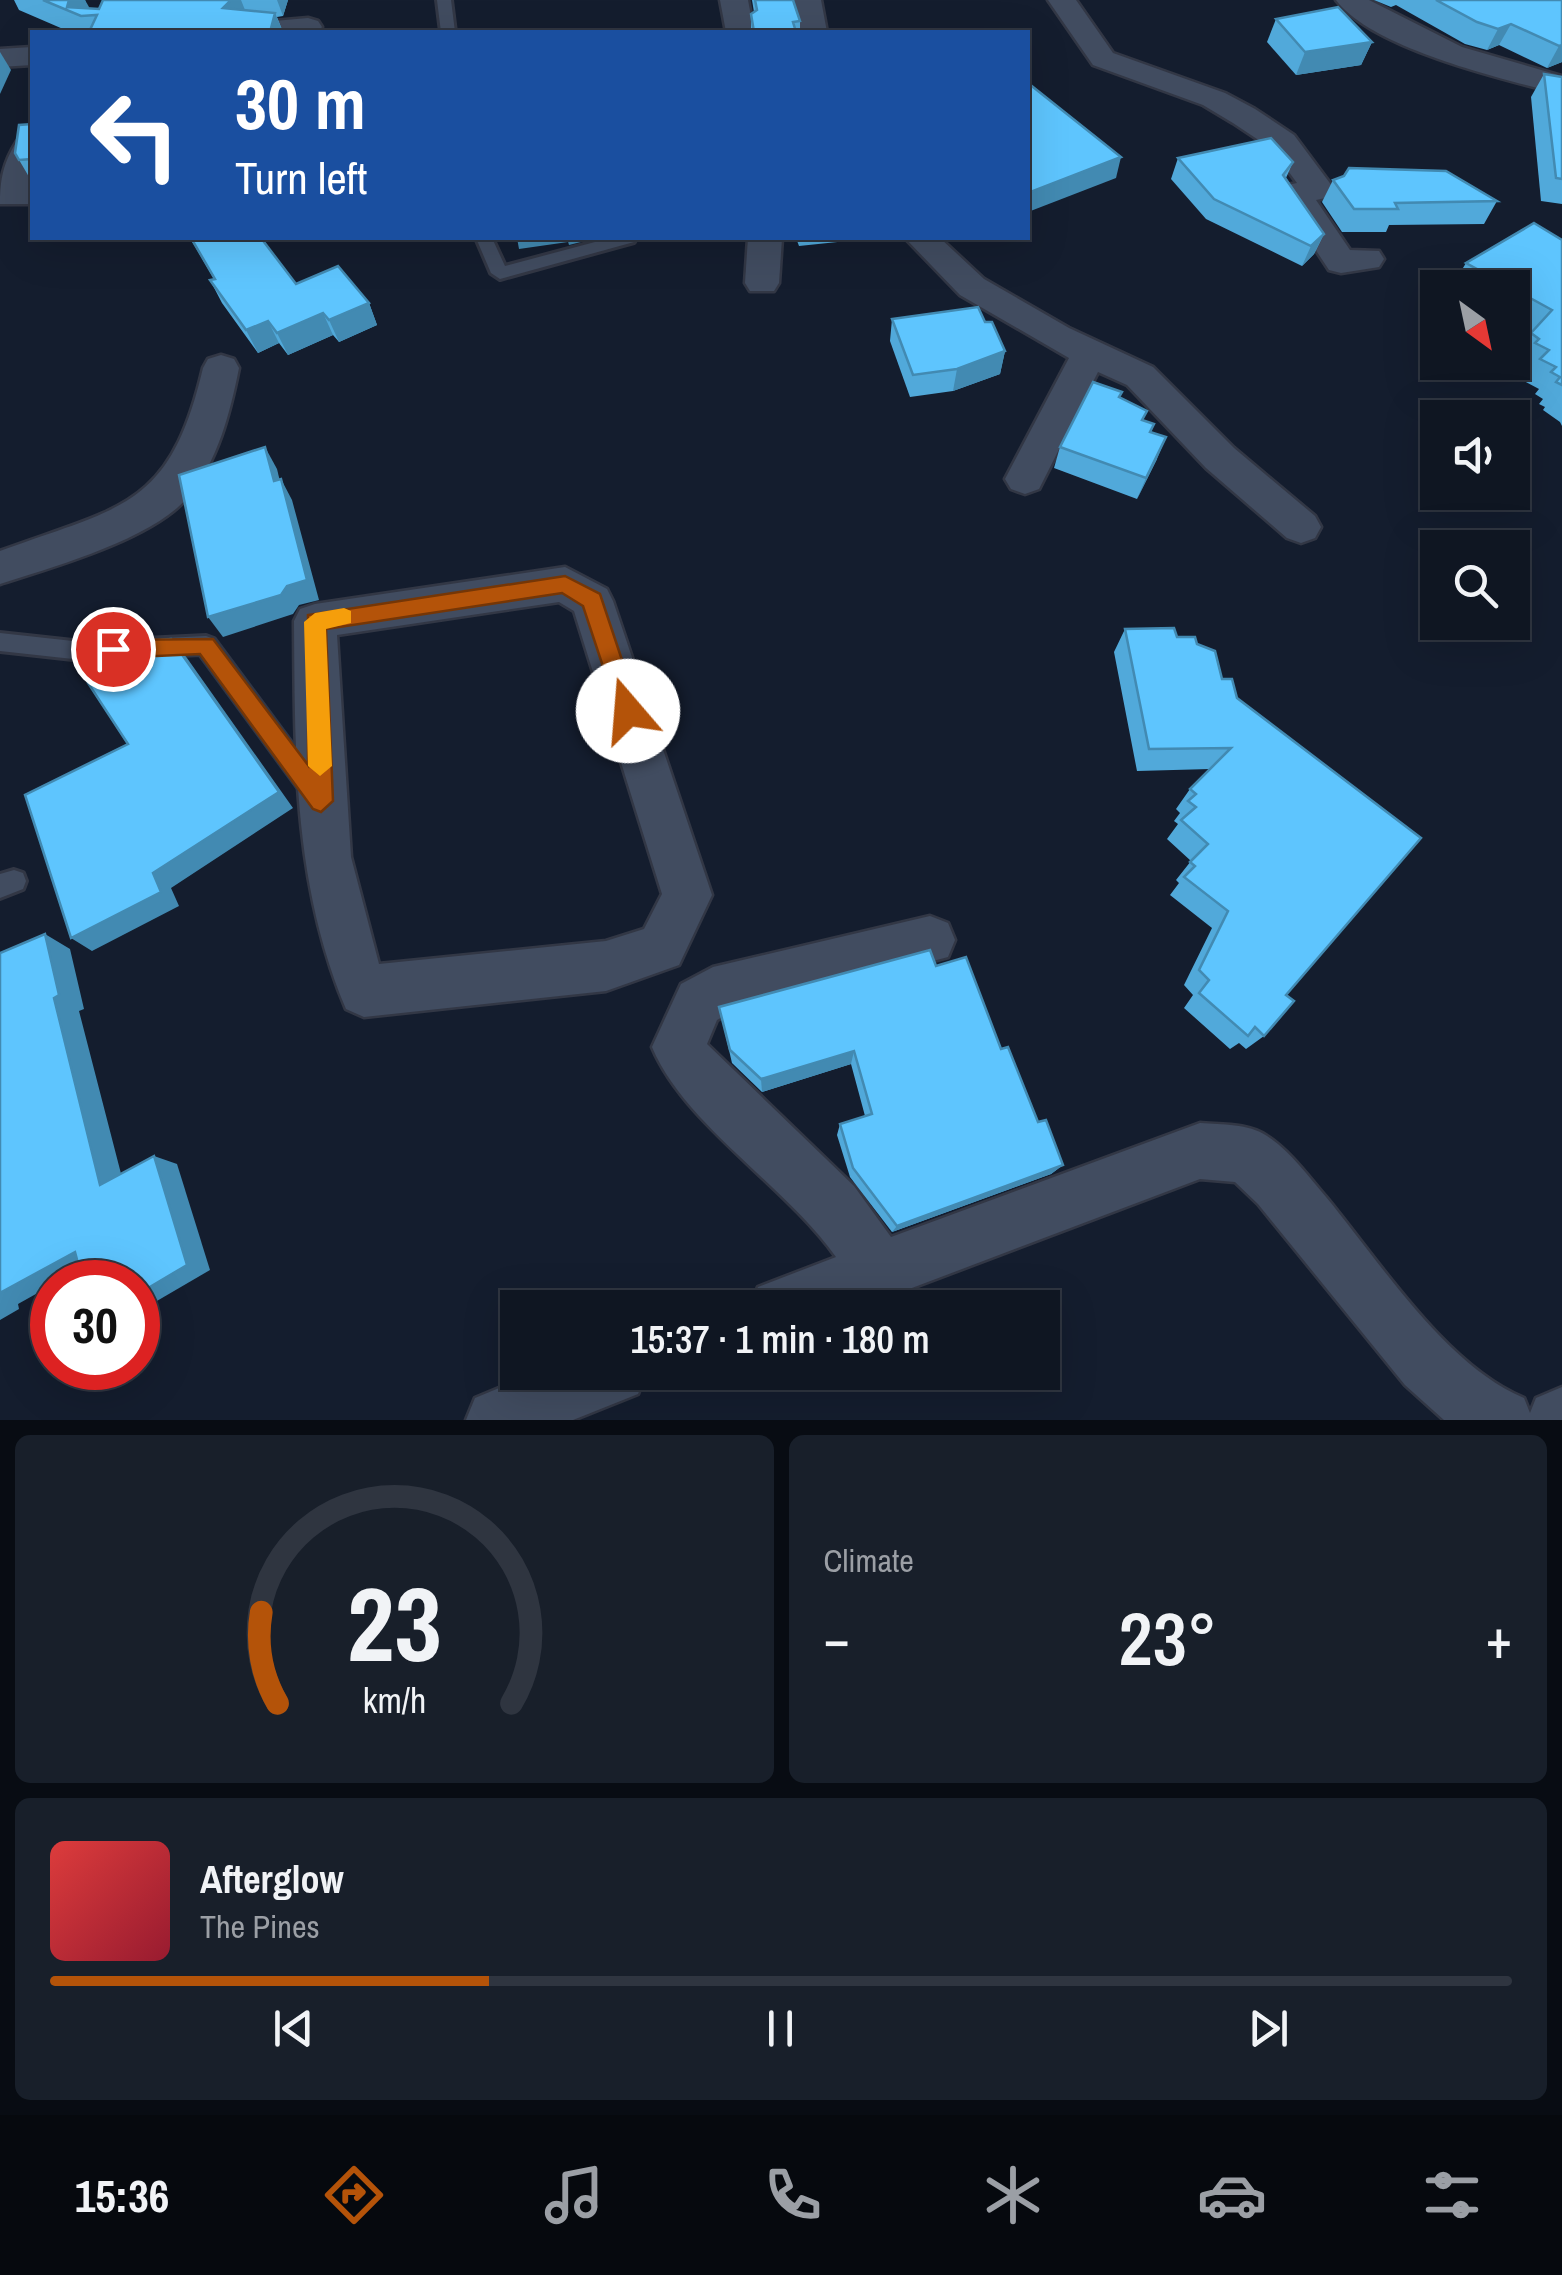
<!DOCTYPE html>
<meta charset="utf-8">
<style>
:root{--surface:#0f1622;--page:#181f2a;--text:#f1f3f6;--muted:#9b9fa5;--line:#2f3540;--accent:#b45309}
body{margin:0;font-family:"Archivo Narrow",sans-serif;background:var(--page);color:var(--text);height:100vh;display:flex;flex-direction:column;font-size:38px;white-space:nowrap}
*{box-sizing:border-box;margin:0}
p{font-size:32px;color:var(--muted)}
.icon{flex:none;width:55px;height:55px;fill:none;stroke:currentColor;stroke-width:2;stroke-linecap:round;stroke-linejoin:round}
.map{position:relative;height:1420px;overflow:hidden}
.side{display:flex;flex-direction:column;gap:15px;padding:15px;background:#080c13;flex:1}
.side>*{flex:none}
.top-card{position:absolute;left:30px;top:30px;width:1000px;height:210px;border-radius:0px;box-shadow:0 10px 40px #0002,0 0 0 2px var(--line);background:#1a4fa0;color:#fff;overflow:hidden}
.needle{width:65px;rotate:147deg}
.fabs{position:absolute;left:1420px;top:270px;display:grid;gap:20px}
.fabs a{display:grid;place-items:center;width:110px;height:110px;border-radius:0px;background:var(--surface);box-shadow:0 10px 40px #0002,0 0 0 2px var(--line);font-size:50px}
.speed{position:absolute;left:30px;top:1260px;display:flex;gap:20px;font-size:50px;font-weight:700;text-align:center}
.speed>*{display:grid;place-content:center;width:130px;height:130px;border-radius:50%;background:var(--surface);box-shadow:0 10px 40px #0002,0 0 0 2px var(--line);line-height:1}
.speed .limit{border:15px solid #d22;background:#fff;color:#111}
.pin{position:absolute;display:grid;place-items:center;width:85px;height:85px;color:#fff;margin:-42px;border:5px solid #fff;border-radius:50%;box-shadow:0 2px 10px #0007}
.me{position:absolute;width:110px;margin:-55px;rotate:342deg;stroke-linejoin:round;filter:drop-shadow(0 0 8px #0008)}
.turn{display:flex;align-items:center;gap:35px;height:210px;padding:0 40px;font-size:45px}
.turn .icon{width:130px;height:130px;stroke-width:2.5}
.turn b{display:block;font-size:70px;line-height:85px}
.big{font-size:75px;font-weight:600;line-height:1.1}
.side .card{flex:1;display:flex;flex-direction:column;justify-content:center;gap:15px;min-width:0;padding:0 35px;border-radius:15px;background:var(--page)}
.side .dial{align-items:center;gap:0}
.dial svg{height:260px;overflow:visible;fill:none;stroke:var(--line);stroke-width:7;stroke-linecap:round;text-anchor:middle}
.dial text{fill:var(--text);stroke:none}
.song{display:flex;align-items:center;gap:30px}
.cover{width:120px;height:120px;border-radius:15px;background:linear-gradient(135deg,hsl(0 70% 55%),hsl(350 70% 35%))}
.played{height:10px;border-radius:5px;background:linear-gradient(90deg,var(--accent) 30%,var(--line) 30%)}
.keys{display:flex;justify-content:space-around;direction:ltr}
.heat{display:flex;justify-content:space-between;align-items:center;font-size:55px;direction:ltr}
.side .tiles{flex:1;display:grid;gap:15px;grid-template-columns:1fr 1fr}
.card:last-child{grid-column:span 2}
.trip{position:absolute;left:500px;top:1290px;width:560px;height:100px;border-radius:0px;background:var(--surface);box-shadow:0 10px 40px #0002,0 0 0 2px var(--line);font-weight:600;line-height:100px;text-align:center}
.menu{display:flex;height:160px;justify-content:space-around;align-items:center;background:#06090e;color:var(--muted)}
.menu .icon{width:70px;height:70px}
.menu .active{color:var(--accent)}
.menu b{font-size:45px;color:var(--text)}
.map>svg:first-child{display:block}
.lines{fill:none;stroke-linecap:round;stroke-linejoin:round}
.service-casing{stroke:#323745;stroke-width:6}
.minor-casing{stroke:#323745;stroke-width:5}
.service{fill:#414c60;fill-rule:evenodd}
.minor{fill:#414c60;fill-rule:evenodd}
.wall{fill:#51a9da}
.shaded-wall{fill:#428ab2}
.building{fill:#5ec5fe;stroke:#428ab2;stroke-width:2.5}
.route{fill:#b45309;stroke:#753606;stroke-width:2.5}
.slow{fill:#f59e0b}
</style>
<div class="map">
<svg width="1562" height="1420" viewBox="0 0 1562 1420">
<rect width="100%" height="100%" fill="#141d2e"/>
<g class="lines">
<defs>
<g id="service">
<path d="M437 0H451L455 32H441Z"/>
<path d="M476 238H492L505 266 610 238H636L634 242 500 279 491 273Z"/>
<path d="M0 633 82 642 206 636 214 639 321 783 325 790 321 797 313 800 305 797 200 654 82 660 0 651Z"/>
<path d="M14 870 23 873 26 881 23 889 0 898V874Z"/>
</g>
<g id="minor">
<path d="M720 0H748L754 32H726Z"/>
<path d="M793 0H821L827 32H799Z"/>
<path d="M1048 0H1076L1113 53 1225 93 1255 109 1294 135 1335 190 1330 197 1316 200 1350 250 1379 251 1384 259 1379 267 1341 273 1329 270 1278 193 1283 186 1297 183 1272 149 1233 123 1203 105 1093 65Z"/>
<path d="M1336 0H1369L1462 47 1562 76V94C1505 80 1371 48 1336 0Z"/>
<path d="M308 18 318 21 322 27 318 32H237L251 23Z"/>
<path d="M32 47V65L0 67V49Z"/>
<path d="M32 138 28 184H32V204H0C0 180 3 163 17 141Z"/>
<path d="M748 238H782L779 283 774 291H750L745 283Z"/>
<path d="M905 238H940L984 279 1069 328 1153 367 1234 448 1315 516 1321 527 1315 538 1301 543 1287 538 1206 468 1127 385 1098 372 1039 489 1025 494 1011 489 1005 479 1069 358 960 295Z"/>
<path d="M221 355 234 359 239 368C230 413 218 461 188 497 153 539 53 567 0 584V551C123 506 170 508 203 368L208 359Z"/>
<path d="M565 567 607 589 613 601 712 895 679 965 606 991 364 1017 346 1009C293 884 295 754 294 621L300 609 315 604ZM559 602 574 611 662 894 644 929 606 941 379 964 351 857 337 635Z"/>
<path d="M930 916 948 923 955 940 948 957 724 1016 717 1020 707 1044 854 1186 891 1237 1200 1123C1222 1125 1248 1123 1267 1136 1290 1151 1308 1176 1326 1197 1379 1261 1446 1366 1524 1398L1530 1413 1536 1398 1562 1387V1420H1444L1405 1385 1258 1204 1235 1182 1200 1179 859 1308H749L758 1287 836 1257C785 1185 684 1124 652 1047L681 984 713 967Z"/>
<path d="M538 1372H646L638 1394 573 1420H466L475 1398Z"/>
</g>
</defs>
<use href="#service" class="service-casing"/>
<use href="#minor" class="minor-casing"/>
<use href="#service" class="service"/>
<use href="#minor" class="minor"/>
</g>
<g class="wall">
<path d="M14 0H85L88 8 99 9 103 0H288L283 16 277 17 283 32H70L19 10Z"/>
<path d="M752 0H793L800 21V32H751V14L754 12Z"/>
<path d="M1374 0H1562V62L1547 68 1499 45 1487 50 1465 44 1396 5 1391 7Z"/>
<path d="M1276 19 1372 42 1361 65 1296 75 1267 42Z"/>
<path d="M1544 74 1562 77V204L1541 201 1531 97Z"/>
<path d="M32 124V182L15 153Z"/>
<path d="M1178 158 1293 162 1286 178 1324 234 1314 254 1302 266 1206 219 1171 179Z"/>
<path d="M1333 180 1497 201 1484 224 1389 225 1386 232H1342L1322 202Z"/>
<path d="M190 238 296 284 369 303 377 325 339 342 333 335 288 355 279 343 258 353 222 303 210 280 214 279Z"/>
<path d="M796 238H848L847 241 799 246Z"/>
<path d="M1562 240V426L1560 422 1543 410 1545 407 1539 404 1543 399 1535 394 1539 389 1524 381 1531 371 1519 365 1522 361 1515 355 1533 331 1512 319V288H1455L1452 286 1466 263Z"/>
<path d="M892 319 985 322 1005 351 1000 374 953 391 910 397 890 341Z"/>
<path d="M1120 398 1147 411 1143 420 1154 424 1151 432 1157 459 1137 499 1054 468 1060 447Z"/>
<path d="M1125 629 1177 637 1215 651 1286 995 1264 1036 1246 1049 1239 1043 1230 1049 1184 1008 1193 995 1184 985 1212 928 1170 895 1179 883 1176 880 1191 861 1167 839 1178 824 1174 821 1180 813 1176 809 1190 789 1210 769 1137 771 1114 652Z"/>
<path d="M936 966 1001 1049 1038 1122 1063 1165 1051 1174 892 1232 850 1177 837 1135 840 1124 865 1116 851 1064 762 1092 732 1063 719 1007Z"/>
</g>
<g class="shaded-wall">
<path d="M69 0H85L89 7 86 16 67 7Z"/>
<path d="M231 0H241L249 20 223 8Z"/>
<path d="M277 0H288L283 16Z"/>
<path d="M275 13 283 32H270Z"/>
<path d="M1511 24 1499 45 1487 50 1498 29Z"/>
<path d="M1372 42 1361 65 1296 75 1305 52Z"/>
<path d="M1562 45V62L1547 68 1559 46Z"/>
<path d="M0 52 11 70 0 94Z"/>
<path d="M1121 157 1116 178 1028 212V193Z"/>
<path d="M1324 234 1314 254 1302 266 1311 246Z"/>
<path d="M497 238H567L568 242 519 249 517 238 498 241Z"/>
<path d="M567 238H597L569 245Z"/>
<path d="M369 303 377 325 339 342 329 320Z"/>
<path d="M323 313 333 335 288 355 277 333Z"/>
<path d="M268 321 279 343 258 353 246 330Z"/>
<path d="M1005 351 1000 374 953 391 957 369Z"/>
<path d="M1166 437 1157 459 1137 499 1146 478Z"/>
<path d="M265 447 277 469 285 502 274 481Z"/>
<path d="M281 479 292 500 319 600 299 605 293 614 223 637 208 617Z"/>
<path d="M171 639 187 658 293 808 171 888 179 906 92 951 71 938 153 873Z"/>
<path d="M45 934 70 949 84 1009 79 1011 126 1193 100 1185 54 998Z"/>
<path d="M854 1051 851 1064 762 1092 761 1079Z"/>
<path d="M154 1156 177 1164 210 1270 138 1312V1294Z"/>
<path d="M1063 1165 1051 1174 892 1232 897 1226Z"/>
<path d="M75 1252 102 1257 57 1282H52V1285L18 1304 19 1309 0 1320V1293Z"/>
</g>
<g class="building">
<path d="M43 0H69L67 7 99 9 103 0H231L223 8 275 13 270 32H89L97 15 81 16Z"/>
<path d="M755 0H793L800 21 793 22 796 32H754L751 14 757 10Z"/>
<path d="M1436 0H1562V45L1559 46 1511 24 1498 29 1477 22Z"/>
<path d="M1338 7 1372 42 1305 52 1276 19Z"/>
<path d="M1544 74 1562 77V179L1556 178Z"/>
<path d="M1028 83 1121 157 1028 193Z"/>
<path d="M32 124V159L19 160 15 153 19 125Z"/>
<path d="M1271 138 1293 162 1283 175 1324 234 1311 246 1214 199 1178 158Z"/>
<path d="M1349 168 1446 171 1497 201 1395 203 1398 209H1354L1333 180 1344 176Z"/>
<path d="M1534 223 1562 240V385L1556 382 1560 377 1551 372 1556 367 1540 359 1549 350 1535 343 1539 339 1531 333 1552 310 1466 263Z"/>
<path d="M191 238H261L296 284 338 266 369 303 329 320 323 313 277 333 268 321 246 330 210 280 215 279Z"/>
<path d="M978 307 985 322H992L1005 351 957 369 913 375 892 319Z"/>
<path d="M1093 382 1122 392 1119 397 1147 411 1142 420 1154 424 1150 432 1166 437 1146 478 1060 447Z"/>
<path d="M265 447 274 481 281 479 307 580 287 586 281 595 208 617 179 475Z"/>
<path d="M1174 628 1177 637H1195L1197 644 1215 651 1222 679H1232L1237 698 1421 838 1286 995 1294 1001 1264 1036 1255 1027 1248 1036 1199 993 1209 980 1199 970 1228 911 1184 877 1195 866 1190 862 1208 844 1181 820 1196 807 1188 801 1196 794 1190 789 1231 748 1149 749 1125 629Z"/>
<path d="M171 639 279 792 153 873 161 892 71 938 25 795 128 744 88 683 161 640Z"/>
<path d="M45 934 59 995 54 998 100 1185 154 1156 187 1265 138 1294V1282H83L75 1252 0 1293V953Z"/>
<path d="M930 950 936 966 966 957 1001 1049 1008 1047 1038 1122 1046 1120 1063 1165 897 1226 853 1168 840 1124 872 1114 854 1051 761 1079 730 1050 719 1007Z"/>
</g>
<path class="route" d="M565 576 600 594 639 711 636 718H620L583 606 562 593 326 629 333 801 321 812 313 809 200 654 113 658 102 649 113 640 213 639 308 765V615Z"/>
<path class="slow" d="M344 608 351 611V623L326 629 332 766 320 776 308 766 304 622 315 613Z"/>
</svg>
<div class="fabs">
<a><svg class="needle" viewBox="-14 -14 28 28"><path d="M0-13l5 13h-10z" fill="#e53935"/><path d="M0 13l5-13h-10z" fill="#9b9fa5"/></svg></a>
<a><svg class="icon" aria-label="sound" viewBox="0 0 24 24"><path d="M4 9h4l5-4v14l-5-4H4zM17 9q2 3 0 6"/></svg></a>
<a><svg class="icon" aria-label="search" viewBox="0 0 24 24"><circle cx="10" cy="10" r="6"/><path d="M15 15l6 6"/></svg></a>
</div>
<div class="speed"><div class="limit">30</div></div>
<div class="pin" style="left:113px;top:649px;background:#d93025"><svg class="icon" aria-label="arrive" viewBox="0 0 24 24"><path d="M6 21V4h12l-3 4 3 4H6"/></svg></div>
<svg class="me" style="left:628px;top:711px" viewBox="-20 -20 40 40"><circle r="19" fill="#fff"/><path d="M0-13L10 11 0 6-10 11z" fill="#b45309"/></svg>
<div class="trip">15:37 · 1 min · 180 m</div>
<div class="top-card">
<div class="turn"><svg class="icon" aria-label="left" viewBox="0 0 24 24"><path d="M17 20v-9H6M10 6l-5 5 5 5"/></svg><div><b>30 m</b>Turn left</div></div>
</div>
</div>
<section class="side">
<div class="tiles">
<div class="card dial"><svg viewBox="0 0 100 80">
<path d="M14 69A42 42 0 1 1 86 69"/>
<path d="M14 69A42 42 0 0 1 9 41" stroke="#b45309"/>
<text x="50" y="56" font-size="32" font-weight="700">23</text>
<text x="50" y="72" font-size="11">km/h</text>
</svg></div>
<div class="card"><p>Climate</p>
<div class="heat"><a>−</a><b class="big">23°</b><a>+</a></div>
</div>
<div class="card">
<div class="song"><i class="cover"></i><div><b>Afterglow</b><p>The Pines</p></div></div>
<div class="played"></div>
<div class="keys"><svg class="icon" aria-label="previous" viewBox="0 0 24 24"><path d="M18 5L8 12l10 7zM5 5v14"/></svg><svg class="icon" aria-label="pause" viewBox="0 0 24 24"><path d="M8 5v14M16 5v14"/></svg><svg class="icon" aria-label="next" viewBox="0 0 24 24"><path d="M6 5l10 7-10 7zM19 5v14"/></svg></div>
</div>
</div>
</section>
<nav class="menu">
<b>15:36</b>
<svg class="icon active" aria-label="directions" viewBox="0 0 24 24"><path d="M12 3l9 9-9 9-9-9zM9 14v-3h6M13 9l2 2-2 2"/></svg>
<svg class="icon" aria-label="music" viewBox="0 0 24 24"><path d="M9 18V5l10-2v13"/><circle cx="6" cy="18" r="3"/><circle cx="16" cy="16" r="3"/></svg>
<svg class="icon" aria-label="phone" viewBox="0 0 24 24"><path d="M5 4h4l2 5-3 2q2 4 5 5l2-3 5 2v4C11 20 4 13 5 4z"/></svg>
<svg class="icon" aria-label="climate" viewBox="0 0 24 24"><path d="M12 3v18M4 7l16 10M4 17L20 7"/></svg>
<svg class="icon" aria-label="car" viewBox="0 0 24 24"><path d="M5 17H2v-5l4-1 3-4h7l3 4 3 1v5h-3M9 17h6M6 11h13"/><circle cx="7" cy="17" r="2"/><circle cx="17" cy="17" r="2"/></svg>
<svg class="icon" aria-label="filters" viewBox="0 0 24 24"><path d="M4 7h16M4 17h16"/><circle cx="9" cy="7" r="2"/><circle cx="15" cy="17" r="2"/></svg>
</nav>
